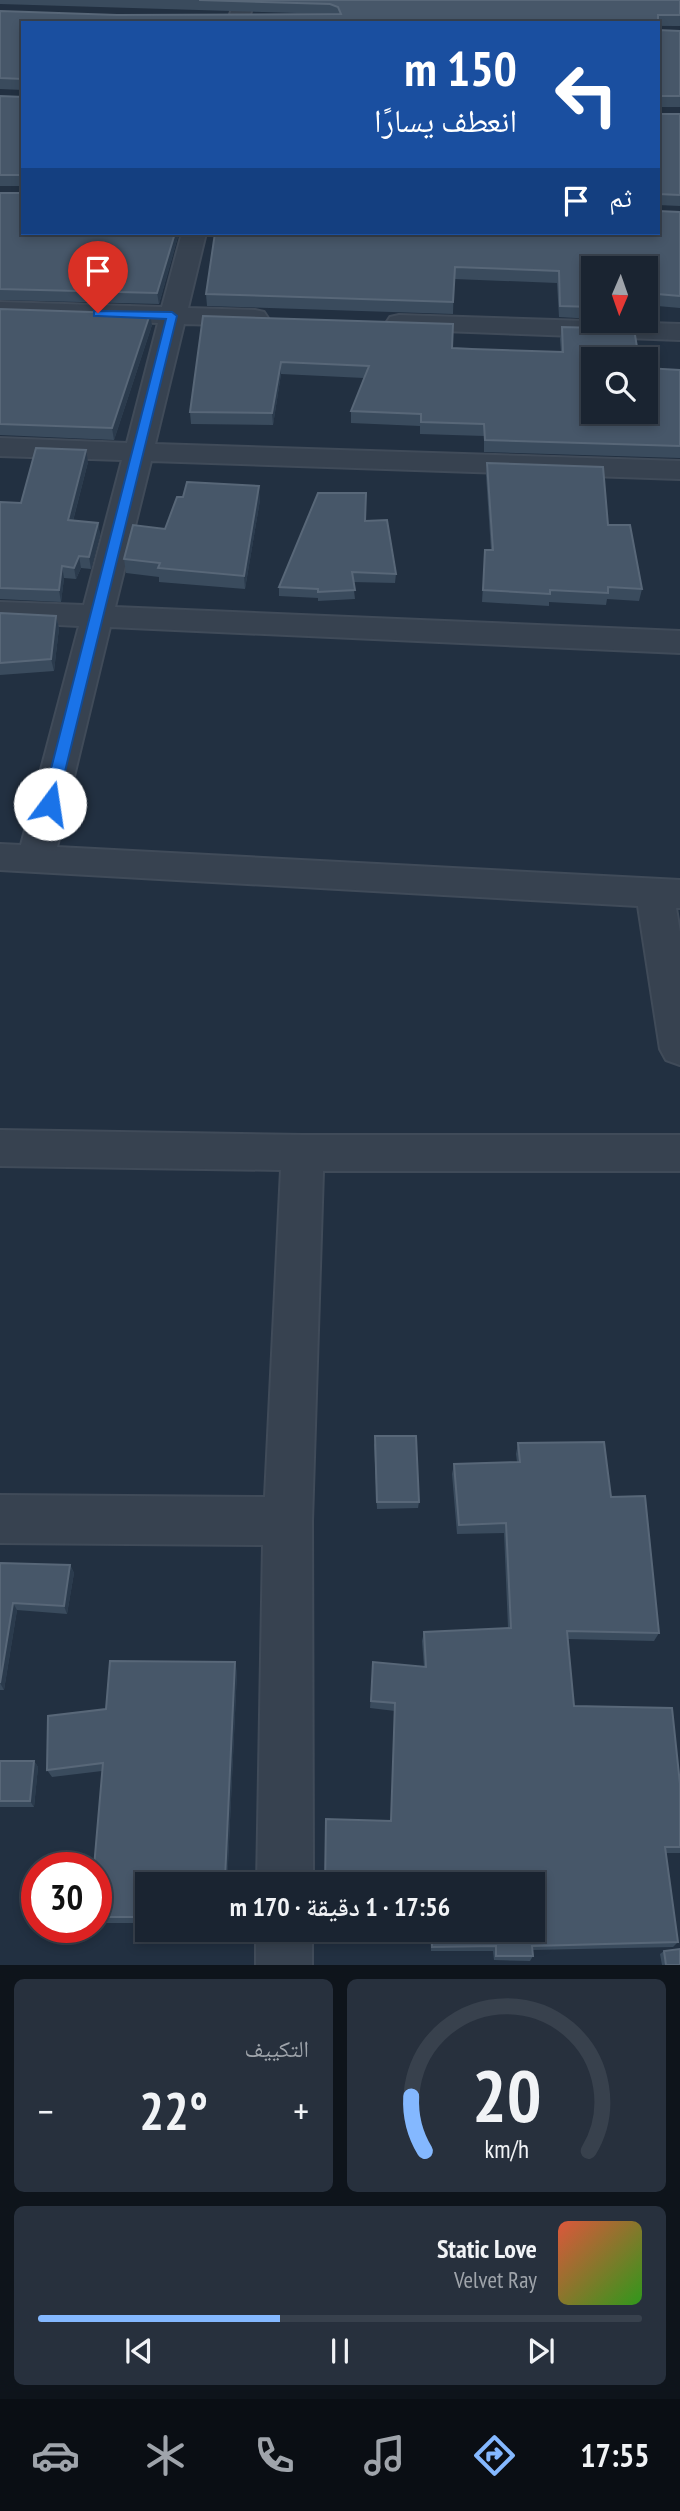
<!DOCTYPE html>
<html lang="ar">
<meta charset="utf-8">
<style>
:root{--surface:#1a2431;--page:#27303d;--text:#f1f3f6;--muted:#9fa4ab;--line:#38414d;--accent:#84b8ff}
body{margin:0;font-family:"PT Sans Narrow","Noto Naskh Arabic",sans-serif;background:var(--page);color:var(--text);direction:rtl;height:100vh;display:flex;flex-direction:column;font-size:26px;white-space:nowrap}
*{box-sizing:border-box;margin:0}
p{font-size:23px;color:var(--muted)}
.icon{flex:none;width:38px;height:38px;fill:none;stroke:currentColor;stroke-width:2;stroke-linecap:round;stroke-linejoin:round}
.map{position:relative;height:1965px;overflow:hidden;direction:ltr}
.drawer{display:flex;flex-direction:column;gap:14px;padding:14px;background:#0e141b;flex:1}
.drawer>*{flex:none}
.top-card{position:absolute;left:21px;top:21px;width:639px;height:214px;border-radius:0px;box-shadow:0 4px 10px #0003,0 0 0 2px var(--line);direction:rtl;background:#1a4fa0;color:#fff;overflow:hidden}
.needle{width:46px;rotate:182deg}
.buttons{position:absolute;left:581px;top:256px;display:grid;gap:14px}
.buttons a{display:grid;place-items:center;width:77px;height:77px;border-radius:0px;background:var(--surface);box-shadow:0 4px 10px #0003,0 0 0 2px var(--line);font-size:35px}
.speed{position:absolute;left:21px;top:1852px;display:flex;gap:14px;font-size:35px;font-weight:700;text-align:center}
.speed>*{display:grid;place-content:center;width:91px;height:91px;border-radius:50%;background:var(--surface);box-shadow:0 4px 10px #0003,0 0 0 2px var(--line);line-height:1}
.speed .limit{border:10px solid #d22;background:#fff;color:#111}
.pin{position:absolute;display:grid;place-items:center;width:60px;height:60px;color:#fff;margin:-72px -30px;border-radius:50% 50% 50% 0;rotate:-45deg;box-shadow:0 0 7px #0007}
.pin .icon{rotate:45deg}
.me{position:absolute;width:77px;margin:-38px;rotate:14deg;stroke-linejoin:round;filter:drop-shadow(0 0 5px #0008)}
.turn{display:flex;align-items:center;gap:24px;height:147px;padding:0 28px;font-size:32px}
.turn .icon{width:91px;height:91px;stroke-width:2.5}
.turn b{display:block;font-size:49px;line-height:60px}
.then{display:flex;align-items:center;height:66px;padding:0 28px;background:#0003;gap:14px;font-size:26px}
.big{font-size:52px;font-weight:600;line-height:1.1}
.drawer .card{flex:1;display:flex;flex-direction:column;justify-content:center;gap:10px;min-width:0;padding:0 24px;border-radius:10px;background:var(--page)}
.drawer .dial{align-items:center;gap:0}
.dial svg{height:182px;overflow:visible;fill:none;stroke:var(--line);stroke-width:7;stroke-linecap:round;text-anchor:middle}
.dial text{fill:var(--text);stroke:none}
.song{display:flex;align-items:center;gap:21px}
.cover{width:84px;height:84px;border-radius:10px;background:linear-gradient(135deg,hsl(10 70% 55%),hsl(110 70% 35%))}
.played{height:7px;border-radius:4px;background:linear-gradient(90deg,var(--accent) 40%,var(--line) 40%)}
.keys{display:flex;justify-content:space-around;direction:ltr}
.heat{display:flex;justify-content:space-between;align-items:center;font-size:38px;direction:ltr}
.drawer .tiles{flex:1;display:grid;gap:14px;grid-template-columns:1fr 1fr}
.card:last-child{grid-column:span 2}
.trip{position:absolute;left:135px;top:1872px;width:410px;height:70px;border-radius:0px;background:var(--surface);box-shadow:0 4px 10px #0003,0 0 0 2px var(--line);font-weight:600;line-height:70px;text-align:center;direction:rtl}
.tabs{display:flex;height:112px;justify-content:space-around;align-items:center;background:#0a0e14;color:var(--muted)}
.tabs .icon{width:49px;height:49px}
.tabs .active{color:var(--accent)}
.tabs b{font-size:32px;color:var(--text)}
.map>svg:first-child{display:block}
.lines{fill:none;stroke-linecap:round;stroke-linejoin:round}
.minor-casing{stroke:#404b59;stroke-width:4}
.minor{fill:#374250;fill-rule:evenodd}
.wall{fill:#3a4b5d}
.shaded-wall{fill:#2b3b4d}
.building{fill:#475769;stroke:#586778;stroke-width:2}
.route{fill:#1a73e8;stroke:#114b97;stroke-width:2}
</style>
<div class="map">
<svg width="680" height="1965" viewBox="0 0 680 1965">
<rect width="100%" height="100%" fill="#223041"/>
<g class="lines">
<defs>
<g id="minor">
<path d="M235 0H255L247 23H227Z"/>
<path d="M182 233H206L188 308 255 310 264 312 268 318 264 324 255 326 184 324 155 444 680 461V479L151 461 115 607 680 631V653L110 627 57 847 680 880V908H676L680 932V1065L666 1060 660 1049 638 906 0 870V844L21 845 79 626 0 622V602L84 605 122 460 0 456V438L127 443 158 323 0 318V302L162 307Z"/>
<path d="M399 315 680 324V340L390 329 386 323 390 317Z"/>
<path d="M0 1130 303 1135H680V1171H323L312 1521 313 1885H257L263 1545 0 1543V1495L265 1497 281 1170 0 1166Z"/>
<rect x="256" y="1930" width="56" height="35"/>
</g>
</defs>
<use href="#minor" class="minor-casing"/>
<use href="#minor" class="minor"/>
</g>
<g class="wall">
<path d="M0 0H680V26L23 23V90L0 89V11L117 15 329 14 0 4Z"/>
<path d="M658 30 680 31V107H658Z"/>
<path d="M0 96 23 97V186H0Z"/>
<path d="M658 114H680V206L658 205Z"/>
<path d="M0 193 23 233H179L159 304 0 300Z"/>
<path d="M680 212V308L646 305V268H593V319L559 317 557 283 454 279 453 314 207 306 206 294Z"/>
<path d="M0 309 152 325 114 440 0 435Z"/>
<path d="M203 316 452 348 561 352 560 339 562 327 593 411 680 370V458L484 452V436L420 434V426L351 423V411L364 378 281 374 273 425 191 424 190 412Z"/>
<path d="M88 462 73 521 98 523 100 535 91 569 81 568 76 579 64 578 61 602 0 599V502L21 503Z"/>
<path d="M487 463 608 525 642 589 639 601 607 599 606 605 549 602V606L482 602 485 550H491L486 475Z"/>
<path d="M260 500 245 589 159 582V577L126 573 124 559 165 529Z"/>
<path d="M366 521 396 574 395 583 353 582 355 599 318 601V598L279 596V587Z"/>
<path d="M0 613 56 616 59 628 54 671 0 675Z"/>
<path d="M374 1443 419 1502 418 1508 377 1509Z"/>
<path d="M518 1443 611 1497 659 1633 654 1641 568 1639 574 1706 680 1784V1853H666L678 1942 673 1947 532 1950 533 1956 530 1961 494 1960 493 1951H431L430 1930H532L391 1821 395 1711 370 1708 373 1662 424 1667 422 1641 424 1632 508 1628 504 1533 457 1534 452 1474 454 1464 517 1462 516 1454Z"/>
<path d="M0 1563 70 1565 74 1573 67 1614 17 1610 4 1690H0Z"/>
<path d="M237 1671 227 1885H147V1923H96V1867L102 1771 52 1777 47 1770 106 1709Z"/>
<path d="M0 1761H34L38 1767 34 1807H0Z"/>
<path d="M664 1951 680 1965H662L660 1954Z"/>
</g>
<g class="shaded-wall">
<path d="M175 233H179L159 304 157 293Z"/>
<path d="M150 314 152 325 114 440 112 428Z"/>
<path d="M281 362V374L273 425 272 413Z"/>
<path d="M86 450 88 462 70 532 68 520Z"/>
<path d="M259 486 260 500 245 589 244 576Z"/>
<path d="M98 523 100 535 91 569 89 557Z"/>
<path d="M79 556 81 568 76 579 74 568Z"/>
<path d="M62 566 64 578 61 602 59 590Z"/>
<path d="M56 616 59 628 54 671 51 659Z"/>
<path d="M70 1565 74 1573 67 1614 64 1606Z"/>
<path d="M13 1603 17 1610 4 1690 0 1683Z"/>
<path d="M235 1662 237 1671 227 1885 225 1879Z"/>
<path d="M34 1761 38 1767 34 1807 30 1801Z"/>
</g>
<g class="building">
<path d="M199 0H680V15H658V23H23V79L0 78V11L117 15 341 14 338 7 330 4Z"/>
<path d="M658 30 680 31V96H658Z"/>
<path d="M0 96 23 97V175H0Z"/>
<path d="M658 114H680V195L658 194Z"/>
<path d="M0 193H23V233H175L157 293 0 289Z"/>
<path d="M658 211 680 212V296L646 293V268H593V307L560 306 559 271 455 267 453 302 206 294 215 233H658Z"/>
<path d="M0 309 150 314 112 428 0 424Z"/>
<path d="M203 316 453 324 452 348 472 349 563 352 562 327 634 329 639 359H593V411H646V368L680 370V446L485 440 484 424 421 422V414L351 411 369 366 281 362 272 413 190 412Z"/>
<path d="M36 448 86 450 68 520 98 523 89 557 79 556 74 568 62 566 59 590 0 588V502L21 503Z"/>
<path d="M487 463 603 467 608 525H630L642 589 608 587V593L550 590V594L483 590 485 550H493Z"/>
<path d="M187 482 259 486 244 576 158 568 160 563 124 559 133 525 165 529 177 497H183Z"/>
<path d="M318 493H366L365 521 387 520 396 574 352 572 355 590 318 592V589L279 587Z"/>
<path d="M0 613 56 616 51 659 0 663Z"/>
<path d="M375 1436H416L419 1502H377Z"/>
<path d="M604 1442 611 1497 645 1496 659 1633 567 1631 574 1706 672 1708 680 1784V1847H665L678 1942 532 1946 533 1956H496V1946L432 1947V1930H532V1885H325L326 1819 391 1821 395 1703 371 1701 373 1662 426 1667 424 1632 511 1628 506 1523 459 1525 454 1464 520 1462 518 1443Z"/>
<path d="M0 1563 70 1565 64 1606 13 1603 0 1683Z"/>
<path d="M110 1661 235 1662 225 1879H188L187 1885H147V1917H96V1867H94L103 1763 47 1770 48 1716 106 1709Z"/>
<path d="M0 1761H34L30 1801H0Z"/>
<path d="M680 1949V1965H666L664 1951Z"/>
</g>
<path class="route" d="M94 311 172 312 177 316 57 804 50 810 42 804 166 319 98 316H94Z"/>
</svg>
<div class="buttons">
<a><svg class="needle" viewBox="-14 -14 28 28"><path d="M0-13l5 13h-10z" fill="#e53935"/><path d="M0 13l5-13h-10z" fill="#9fa4ab"/></svg></a>
<a><svg class="icon" aria-label="search" viewBox="0 0 24 24"><circle cx="10" cy="10" r="6"/><path d="M15 15l6 6"/></svg></a>
</div>
<div class="speed"><div class="limit">30</div></div>
<div class="pin" style="left:98px;top:313px;background:#d93025"><svg class="icon" aria-label="arrive" viewBox="0 0 24 24"><path d="M6 21V4h12l-3 4 3 4H6"/></svg></div>
<svg class="me" style="left:50px;top:804px" viewBox="-20 -20 40 40"><circle r="19" fill="#fff"/><path d="M0-13L10 11 0 6-10 11z" fill="#1a73e8"/></svg>
<div class="trip">17:56 · 1 دقيقة · 170 m</div>
<div class="top-card">
<div class="turn"><svg class="icon" aria-label="left" viewBox="0 0 24 24"><path d="M17 20v-9H6M10 6l-5 5 5 5"/></svg><div><b>150 m</b>انعطف يسارًا</div></div>
<div class="then">ثم<svg class="icon" aria-label="arrive" viewBox="0 0 24 24"><path d="M6 21V4h12l-3 4 3 4H6"/></svg></div>
</div>
</div>
<section class="drawer">
<div class="tiles">
<div class="card dial"><svg viewBox="0 0 100 80">
<path d="M14 69A42 42 0 1 1 86 69"/>
<path d="M14 69A42 42 0 0 1 8 45" stroke="#84b8ff"/>
<text x="50" y="56" font-size="32" font-weight="700">20</text>
<text x="50" y="72" font-size="11">km/h</text>
</svg></div>
<div class="card"><p>التكييف</p>
<div class="heat"><a>−</a><b class="big">22°</b><a>+</a></div>
</div>
<div class="card">
<div class="song"><i class="cover"></i><div><b>Static Love</b><p>Velvet Ray</p></div></div>
<div class="played"></div>
<div class="keys"><svg class="icon" aria-label="previous" viewBox="0 0 24 24"><path d="M18 5L8 12l10 7zM5 5v14"/></svg><svg class="icon" aria-label="pause" viewBox="0 0 24 24"><path d="M8 5v14M16 5v14"/></svg><svg class="icon" aria-label="next" viewBox="0 0 24 24"><path d="M6 5l10 7-10 7zM19 5v14"/></svg></div>
</div>
</div>
</section>
<nav class="tabs">
<b>17:55</b>
<svg class="icon active" aria-label="directions" viewBox="0 0 24 24"><path d="M12 3l9 9-9 9-9-9zM9 14v-3h6M13 9l2 2-2 2"/></svg>
<svg class="icon" aria-label="music" viewBox="0 0 24 24"><path d="M9 18V5l10-2v13"/><circle cx="6" cy="18" r="3"/><circle cx="16" cy="16" r="3"/></svg>
<svg class="icon" aria-label="phone" viewBox="0 0 24 24"><path d="M5 4h4l2 5-3 2q2 4 5 5l2-3 5 2v4C11 20 4 13 5 4z"/></svg>
<svg class="icon" aria-label="climate" viewBox="0 0 24 24"><path d="M12 3v18M4 7l16 10M4 17L20 7"/></svg>
<svg class="icon" aria-label="car" viewBox="0 0 24 24"><path d="M5 17H2v-5l4-1 3-4h7l3 4 3 1v5h-3M9 17h6M6 11h13"/><circle cx="7" cy="17" r="2"/><circle cx="17" cy="17" r="2"/></svg>
</nav>
